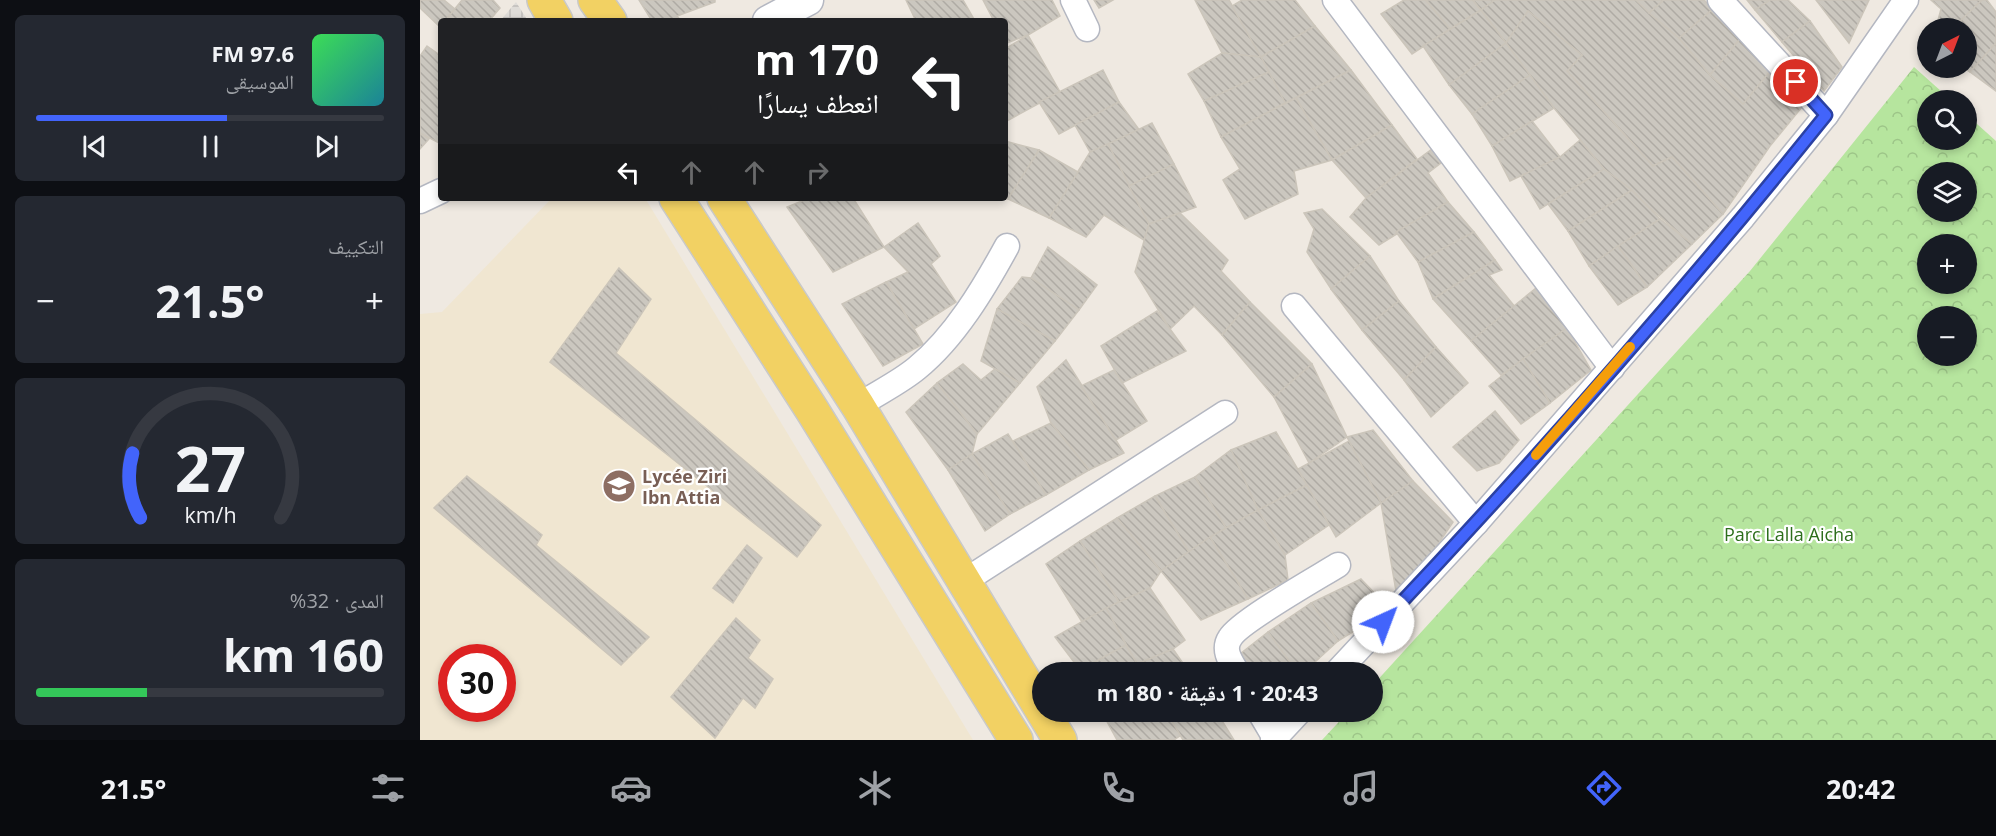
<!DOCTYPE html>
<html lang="ar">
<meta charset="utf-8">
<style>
:root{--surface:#171b24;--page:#242831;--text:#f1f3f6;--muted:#9ea1a6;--line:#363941;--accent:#4264fb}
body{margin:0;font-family:"Open Sans","Noto Naskh Arabic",sans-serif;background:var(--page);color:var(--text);direction:rtl;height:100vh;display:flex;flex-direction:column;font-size:22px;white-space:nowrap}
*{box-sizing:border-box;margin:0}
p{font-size:20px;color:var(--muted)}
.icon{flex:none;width:33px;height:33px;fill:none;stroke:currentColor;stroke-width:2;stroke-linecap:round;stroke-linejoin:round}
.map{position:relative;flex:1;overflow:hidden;direction:ltr}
.sheet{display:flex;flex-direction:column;gap:15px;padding:15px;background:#0d0f14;width:420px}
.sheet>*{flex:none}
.hud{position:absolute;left:18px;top:18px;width:570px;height:183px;border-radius:6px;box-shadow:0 3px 9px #0003;direction:rtl;background:#202124;color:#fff;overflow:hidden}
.needle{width:39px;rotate:42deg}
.fabs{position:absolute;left:1497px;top:18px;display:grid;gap:12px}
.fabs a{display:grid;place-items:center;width:60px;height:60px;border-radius:50%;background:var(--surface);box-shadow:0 3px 9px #0003;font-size:30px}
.speed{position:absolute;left:18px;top:644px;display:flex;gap:12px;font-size:30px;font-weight:700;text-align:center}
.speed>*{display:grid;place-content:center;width:78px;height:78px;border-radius:50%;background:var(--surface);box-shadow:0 3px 9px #0003;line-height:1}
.speed .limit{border:9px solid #d22;background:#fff;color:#111}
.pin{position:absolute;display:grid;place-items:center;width:51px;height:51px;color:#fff;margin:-26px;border:3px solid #fff;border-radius:50%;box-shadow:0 2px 6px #0007}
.me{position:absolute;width:66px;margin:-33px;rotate:43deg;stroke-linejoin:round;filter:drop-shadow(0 0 4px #0008)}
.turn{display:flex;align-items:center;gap:21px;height:126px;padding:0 30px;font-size:27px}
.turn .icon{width:78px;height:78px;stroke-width:2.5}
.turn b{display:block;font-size:42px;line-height:51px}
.lanes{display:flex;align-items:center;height:57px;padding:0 30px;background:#0003;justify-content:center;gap:30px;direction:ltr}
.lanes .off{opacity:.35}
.big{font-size:45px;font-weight:700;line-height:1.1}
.sheet .widget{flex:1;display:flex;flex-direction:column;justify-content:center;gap:9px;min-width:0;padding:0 21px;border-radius:9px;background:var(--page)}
.sheet .dial{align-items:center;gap:0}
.dial svg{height:156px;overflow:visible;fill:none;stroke:var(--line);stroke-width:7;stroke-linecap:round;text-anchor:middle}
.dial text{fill:var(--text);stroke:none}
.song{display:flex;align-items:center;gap:18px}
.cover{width:72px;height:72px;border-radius:9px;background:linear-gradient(135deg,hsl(130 70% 55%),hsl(190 70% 35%))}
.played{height:6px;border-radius:3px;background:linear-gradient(90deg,var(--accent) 55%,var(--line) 55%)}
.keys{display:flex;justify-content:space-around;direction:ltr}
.heat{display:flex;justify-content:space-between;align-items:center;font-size:33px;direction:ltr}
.charge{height:9px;border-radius:4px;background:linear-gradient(90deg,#34c759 32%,var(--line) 0)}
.trip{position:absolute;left:612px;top:662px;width:351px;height:60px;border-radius:30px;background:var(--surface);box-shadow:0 3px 9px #0003;font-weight:700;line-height:60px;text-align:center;direction:rtl}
.tab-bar{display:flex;height:96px;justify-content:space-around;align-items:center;background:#090b0e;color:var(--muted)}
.tab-bar .icon{width:42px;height:42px}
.tab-bar .selected{color:var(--accent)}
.tab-bar b{font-size:27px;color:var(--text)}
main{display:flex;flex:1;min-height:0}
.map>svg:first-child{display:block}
.education{fill:#f0e6d1;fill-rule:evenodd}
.park{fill:url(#park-crowns);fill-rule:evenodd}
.plaza{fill:url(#plaza-grid)}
.building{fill:url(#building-back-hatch);stroke:#cbc5ba;stroke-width:1.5}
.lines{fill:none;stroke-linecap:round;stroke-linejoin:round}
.minor-casing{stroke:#b4b7c1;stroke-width:27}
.tertiary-casing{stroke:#b4b7c1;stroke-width:33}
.primary-casing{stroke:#c9c9c9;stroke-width:36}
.minor{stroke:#fff;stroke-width:24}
.tertiary{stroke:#fff;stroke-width:30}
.primary{stroke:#f2d163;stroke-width:33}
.route-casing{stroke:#2b41a3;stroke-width:15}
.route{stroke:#4264fb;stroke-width:10}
.slow{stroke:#f59e0b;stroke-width:10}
.labels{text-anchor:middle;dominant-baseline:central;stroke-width:4.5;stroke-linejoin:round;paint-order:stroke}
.education-label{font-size:18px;font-weight:bold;fill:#785e54;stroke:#fff;text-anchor:start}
.park-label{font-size:18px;fill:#2c6e1b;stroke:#fff}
</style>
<main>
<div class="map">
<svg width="1576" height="740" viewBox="0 0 1576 740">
<defs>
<pattern id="park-crowns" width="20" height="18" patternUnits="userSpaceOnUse" patternTransform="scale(1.5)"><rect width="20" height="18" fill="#b6e59e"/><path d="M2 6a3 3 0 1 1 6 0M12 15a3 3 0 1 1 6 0" fill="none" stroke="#9dc588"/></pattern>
<pattern id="plaza-grid" width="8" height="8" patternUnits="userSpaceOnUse" patternTransform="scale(1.5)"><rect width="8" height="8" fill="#dfdcd8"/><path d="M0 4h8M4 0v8" fill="none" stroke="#c0bdba"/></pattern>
<pattern id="building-back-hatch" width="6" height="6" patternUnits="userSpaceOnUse" patternTransform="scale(1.5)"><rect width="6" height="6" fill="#cbc7bf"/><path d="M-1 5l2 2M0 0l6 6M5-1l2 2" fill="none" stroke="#afaba4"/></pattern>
</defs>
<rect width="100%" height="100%" fill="#efe9e1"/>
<path class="education" d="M132 198H225L553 740H0V314L22 312ZM32 657H82V708H32Z"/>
<path class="park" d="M1494 67 1531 100H1508V140H1546L1547 115 1576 141V740H902L929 711H952L953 685 1330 271ZM1508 172H1546V212H1508ZM1508 244H1546V284H1508ZM1508 316H1546V356H1508Z"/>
<path class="plaza" d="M96 2 108 21H80Z"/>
<g class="building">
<path d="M0 0H24L35 9 25 21H21L20 27 0 8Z"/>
<path d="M42 0H73L80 8 69 21H25Z"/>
<path d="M219 0H295V2L257 16 261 21H232Z"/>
<path d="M486 0H543L555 21H496Z"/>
<path d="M563 0H632L640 16 608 35 587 43 585 21H574Z"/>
<path d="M674 0H693L679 8Z"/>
<path d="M775 0H809L841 57 802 53Z"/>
<path d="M822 0H875L895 26 841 57 812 6Z"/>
<path d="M984 0H1006L1030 29 992 54 961 14Z"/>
<path d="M1006 0H1053L1061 10 1030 29Z"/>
<path d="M1053 0H1075L1061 10Z"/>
<path d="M1075 0H1216L1259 38 1290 75 1323 104 1351 70 1382 107 1350 146 1303 214 1252 157 1233 166 1147 71 1162 55 1108 11 1086 43 1061 10Z"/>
<path d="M1216 0H1244L1229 13Z"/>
<path d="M1244 0H1284L1293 9 1259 38 1229 13Z"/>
<path d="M1327 0H1350L1335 10Z"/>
<path d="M1350 0H1368L1390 21 1362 42 1335 10Z"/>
<path d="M1396 0H1449L1429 43Z"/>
<path d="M1511 0H1562L1533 28H1522L1517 24 1521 9Z"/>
<path d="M1562 0H1567L1576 12V43L1550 72 1544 68H1546V28H1533Z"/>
<path d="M1293 9 1320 39 1290 75 1259 38Z"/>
<path d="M1061 10 1086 43 1029 85 1003 46Z"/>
<path d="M1108 11 1162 55 1147 71 1233 166 1252 157 1303 214 1272 244 1184 169 1134 108 1086 43Z"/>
<path d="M1390 21 1422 67 1404 91 1362 42Z"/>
<path d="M895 26 931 70 865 103 841 57Z"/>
<path d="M608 35 640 92 585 122V49Z"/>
<path d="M1320 39 1351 70 1323 104 1290 75Z"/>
<path d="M1086 43 1110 75 1052 114 1029 85Z"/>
<path d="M1576 43V91L1550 72Z"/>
<path d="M7 46 21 56V144L0 133V56Z"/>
<path d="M802 53 841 57 849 72 784 101 768 74Z"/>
<path d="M683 70 699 102 639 134 619 102Z"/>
<path d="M931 70 972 125 912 160 876 98Z"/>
<path d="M849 72 865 103 801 137 784 101Z"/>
<path d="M1110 75 1134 108 1072 146 1052 114Z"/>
<path d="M876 98 912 160 874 171 878 194 825 219 803 180 820 169 801 137Z"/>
<path d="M699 102 720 131 670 152 655 125Z"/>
<path d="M1112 121 1140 157 1090 181 1072 146Z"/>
<path d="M732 123 754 164 709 186 688 144Z"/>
<path d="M972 125 997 159 946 198 912 160Z"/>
<path d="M0 133 9 139 0 149Z"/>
<path d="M1160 140 1184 169 1120 209 1101 176 1140 157Z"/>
<path d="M585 141 619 150 588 199 585 198Z"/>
<path d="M688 144 729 224 724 240 684 215 666 237 629 218 670 152Z"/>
<path d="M1016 146 1026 159 1008 173 1028 202 959 245 930 217 946 198Z"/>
<path d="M619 150 658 172 629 218 588 199Z"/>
<path d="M754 164 776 207 729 224 709 186Z"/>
<path d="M1184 169 1212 190 1148 231 1128 204Z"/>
<path d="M1212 190 1240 219 1169 266 1148 231Z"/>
<path d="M389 198H433L464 247 413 272 367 207Z"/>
<path d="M1028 202 1054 232 998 262 976 232Z"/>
<path d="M902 209 950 256 911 289 887 252 894 229 884 213Z"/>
<path d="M760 213 808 260 801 271 830 302 802 335 774 306 750 329 715 272 729 224Z"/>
<path d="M1240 219 1272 244 1227 287 1198 246Z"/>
<path d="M498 223 520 256 511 264 536 302 494 329 466 282 488 272 464 247Z"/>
<path d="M1054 232 1075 260 1013 299 998 262Z"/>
<path d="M1198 246 1227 287 1198 305 1169 266Z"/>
<path d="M628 247 677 285 659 310 611 278Z"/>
<path d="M950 256 979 301 942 330 911 289Z"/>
<path d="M1075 260 1082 270 1069 275 1095 307 1051 341 1013 299Z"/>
<path d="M199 268 231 299 196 353 401 525 377 557 130 362Z"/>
<path d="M602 277 611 278 659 310 635 341 577 309Z"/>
<path d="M466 282 503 344 463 366 422 304Z"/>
<path d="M1116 288 1147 328 1081 375 1051 341Z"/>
<path d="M979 301 1016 347 984 380 942 330Z"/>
<path d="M830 302 892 364 854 397 802 335Z"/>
<path d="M577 309 635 341 600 383 561 361Z"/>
<path d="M737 311 766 351 702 383 681 346Z"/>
<path d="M1147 328 1171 370 1130 403 1103 359Z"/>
<path d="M1016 347 1048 383 1011 417 984 380Z"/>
<path d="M1103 359 1130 403 1101 424 1069 386Z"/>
<path d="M646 360 704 453 669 470 631 423 617 387Z"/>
<path d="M543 364 561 380 575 369 600 383 557 434 517 383Z"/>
<path d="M892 364 927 437 889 463 854 397Z"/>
<path d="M694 370 727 421 696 440 661 386Z"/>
<path d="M517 383 557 434 552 454 528 470 486 412Z"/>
<path d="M1075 411 1099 440 1079 463 1057 471 1033 447Z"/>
<path d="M631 423 669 470 626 495 593 441Z"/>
<path d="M953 430 993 481 961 503 927 437Z"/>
<path d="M856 432 887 485 838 510 811 450Z"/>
<path d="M588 434 626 495 590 514 552 454Z"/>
<path d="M929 441 961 503 916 537 878 469Z"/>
<path d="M811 450 838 510 806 528 775 477Z"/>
<path d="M552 454 590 514 565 531 528 470Z"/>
<path d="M47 476 122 535 116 545 229 637 201 665 14 508Z"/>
<path d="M775 477 806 528 769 552 735 496Z"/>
<path d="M993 481 1033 522 978 603 961 503Z"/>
<path d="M887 485 909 525 865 555 838 510Z"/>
<path d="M735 496 769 552 741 571 697 518Z"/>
<path d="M838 510 865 555 868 580 828 599 790 537Z"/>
<path d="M697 518 741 571 730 588 699 602 660 541Z"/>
<path d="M790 537 828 599 781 620 741 571Z"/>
<path d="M660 541 699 602 662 622 626 564Z"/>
<path d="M327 545 342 558 313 603 293 588Z"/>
<path d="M941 579 970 609 918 641 891 603Z"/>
<path d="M730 588 765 640 753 649 717 664 686 608Z"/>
<path d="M891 603 918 641 884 672H877L848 632Z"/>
<path d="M686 608 706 645 660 670 635 637Z"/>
<path d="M316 618 340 640 328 658 353 679 335 708 323 698 295 738 251 697Z"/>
<path d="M848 632 877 672H825L815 658Z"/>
<path d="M706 645 722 672H661L660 670Z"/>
<path d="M753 649 769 672H722L717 664Z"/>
<path d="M692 711H746L761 735 754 740H697L684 716Z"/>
<path d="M761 711H796L814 740H763L749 716Z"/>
</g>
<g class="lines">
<defs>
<g id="minor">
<path d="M653 0 667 29"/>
<path d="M915 0 1192 368"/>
<path d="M1300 0 1406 115"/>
<path d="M0 201 21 191"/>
<path d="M874 306 1056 523"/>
<path d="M438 406C457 393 479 383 497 368 535 337 564 288 587 246"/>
<path d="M543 582 805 413"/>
<path d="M817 672C811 662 802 650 810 638 819 622 897 578 918 565"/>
<path d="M917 672 1056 523 1323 217 1406 115 1486 0"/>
<path d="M839 711 855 738"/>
<path d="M853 740 880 711"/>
</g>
<path id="tertiary" d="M348 21 388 0"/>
<g id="primary">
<path d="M124 0 136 21"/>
<path d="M175 0 190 21"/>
<path d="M256 198 392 410 596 740"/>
<path d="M304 198 438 406 640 740"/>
</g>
</defs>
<use href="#minor" class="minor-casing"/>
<use href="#tertiary" class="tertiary-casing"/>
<use href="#primary" class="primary-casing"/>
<use href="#minor" class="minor"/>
<use href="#tertiary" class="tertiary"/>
<use href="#primary" class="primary"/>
</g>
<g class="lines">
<defs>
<path id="route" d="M963 622C1117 459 1265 290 1406 115L1376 82"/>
</defs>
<use href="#route" class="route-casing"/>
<use href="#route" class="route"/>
<path class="slow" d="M1116 455 1210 347"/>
</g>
<defs>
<symbol id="school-disc" viewBox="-11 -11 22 22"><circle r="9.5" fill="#8d6e63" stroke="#fff"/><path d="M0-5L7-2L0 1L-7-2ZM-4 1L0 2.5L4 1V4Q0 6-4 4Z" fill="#fff"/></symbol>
</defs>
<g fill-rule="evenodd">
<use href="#school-disc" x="180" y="467" width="38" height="38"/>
</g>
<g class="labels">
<g class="education-label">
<text x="222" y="476">Lycée Ziri<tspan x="222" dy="21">Ibn Attia</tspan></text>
</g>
<g class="park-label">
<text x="1369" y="534">Parc Lalla Aicha</text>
</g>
</g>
</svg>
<div class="fabs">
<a><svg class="needle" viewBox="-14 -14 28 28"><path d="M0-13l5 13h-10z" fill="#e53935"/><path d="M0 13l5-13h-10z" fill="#9ea1a6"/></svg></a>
<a><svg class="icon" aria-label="search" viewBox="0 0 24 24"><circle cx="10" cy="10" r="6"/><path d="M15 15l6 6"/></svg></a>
<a><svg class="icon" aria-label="layers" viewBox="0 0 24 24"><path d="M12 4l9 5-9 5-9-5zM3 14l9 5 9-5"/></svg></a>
<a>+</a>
<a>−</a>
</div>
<div class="speed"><div class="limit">30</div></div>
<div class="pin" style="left:1376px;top:82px;background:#d93025"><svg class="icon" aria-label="arrive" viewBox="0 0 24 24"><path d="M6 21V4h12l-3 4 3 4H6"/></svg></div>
<svg class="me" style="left:963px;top:622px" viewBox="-20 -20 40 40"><circle r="19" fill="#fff"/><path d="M0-13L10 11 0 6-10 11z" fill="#4264fb"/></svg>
<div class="trip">20:43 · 1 دقيقة · 180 m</div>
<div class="hud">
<div class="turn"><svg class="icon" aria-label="left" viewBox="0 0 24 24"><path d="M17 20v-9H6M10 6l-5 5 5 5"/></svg><div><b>170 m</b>انعطف يسارًا</div></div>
<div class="lanes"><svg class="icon" aria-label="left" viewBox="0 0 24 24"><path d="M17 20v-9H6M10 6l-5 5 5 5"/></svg><svg class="icon off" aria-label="ahead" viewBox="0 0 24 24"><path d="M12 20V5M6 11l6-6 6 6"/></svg><svg class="icon off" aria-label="ahead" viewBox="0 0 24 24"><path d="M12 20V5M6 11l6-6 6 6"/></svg><svg class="icon off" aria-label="right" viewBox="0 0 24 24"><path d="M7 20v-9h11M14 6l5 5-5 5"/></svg></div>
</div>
</div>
<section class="sheet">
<div class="widget">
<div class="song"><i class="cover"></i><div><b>97.6 FM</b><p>الموسيقى</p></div></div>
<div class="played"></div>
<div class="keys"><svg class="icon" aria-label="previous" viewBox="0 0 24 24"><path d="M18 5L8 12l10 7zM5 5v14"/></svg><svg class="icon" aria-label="pause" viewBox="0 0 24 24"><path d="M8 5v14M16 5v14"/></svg><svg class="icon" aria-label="next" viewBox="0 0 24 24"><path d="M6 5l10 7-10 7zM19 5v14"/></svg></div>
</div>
<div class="widget"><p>التكييف</p>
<div class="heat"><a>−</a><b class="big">21.5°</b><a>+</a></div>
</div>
<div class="widget dial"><svg viewBox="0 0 100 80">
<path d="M14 69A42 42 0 1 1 86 69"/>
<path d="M14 69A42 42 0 0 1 10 36" stroke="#4264fb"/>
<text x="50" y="56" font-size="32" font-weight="700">27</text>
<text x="50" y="72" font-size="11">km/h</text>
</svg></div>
<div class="widget"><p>المدى · 32%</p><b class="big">160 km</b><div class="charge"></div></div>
</section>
</main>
<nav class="tab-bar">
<b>20:42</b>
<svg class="icon selected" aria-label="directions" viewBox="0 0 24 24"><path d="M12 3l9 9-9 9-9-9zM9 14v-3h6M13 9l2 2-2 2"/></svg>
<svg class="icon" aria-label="music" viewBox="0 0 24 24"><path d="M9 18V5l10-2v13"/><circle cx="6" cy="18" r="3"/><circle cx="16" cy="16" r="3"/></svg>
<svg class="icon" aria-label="phone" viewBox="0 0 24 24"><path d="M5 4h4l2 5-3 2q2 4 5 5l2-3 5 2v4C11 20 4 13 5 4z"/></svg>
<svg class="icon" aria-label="climate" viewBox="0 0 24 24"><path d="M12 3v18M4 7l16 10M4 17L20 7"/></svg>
<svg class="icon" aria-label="car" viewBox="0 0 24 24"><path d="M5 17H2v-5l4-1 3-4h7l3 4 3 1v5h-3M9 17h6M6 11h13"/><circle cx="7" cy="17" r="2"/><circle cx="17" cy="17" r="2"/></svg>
<svg class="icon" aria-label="filters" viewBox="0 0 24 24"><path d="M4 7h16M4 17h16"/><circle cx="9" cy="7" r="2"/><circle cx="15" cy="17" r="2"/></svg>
<b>21.5°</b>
</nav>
